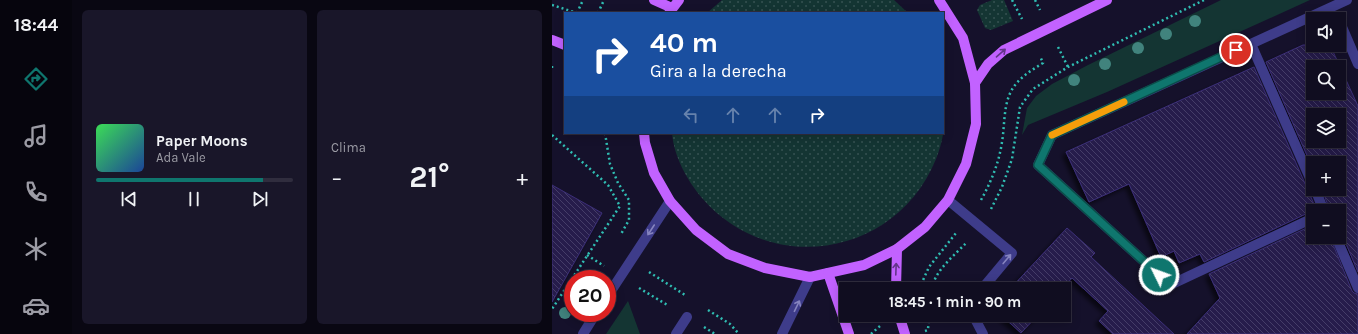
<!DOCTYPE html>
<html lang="es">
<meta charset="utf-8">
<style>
:root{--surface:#100d20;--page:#191629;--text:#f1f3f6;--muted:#9c9ca5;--line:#302d3e;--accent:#0f766e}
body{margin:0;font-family:Karla,sans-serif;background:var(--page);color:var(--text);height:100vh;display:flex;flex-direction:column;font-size:15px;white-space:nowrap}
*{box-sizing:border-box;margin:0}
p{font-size:13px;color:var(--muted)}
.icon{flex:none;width:22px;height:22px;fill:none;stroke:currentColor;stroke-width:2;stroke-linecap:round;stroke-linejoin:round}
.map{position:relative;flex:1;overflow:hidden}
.sheet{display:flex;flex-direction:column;gap:10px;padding:10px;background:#090712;width:480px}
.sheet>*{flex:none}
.banner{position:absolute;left:12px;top:12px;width:380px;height:122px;border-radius:0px;box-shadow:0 2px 10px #0003,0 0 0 1px var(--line);background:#1a4fa0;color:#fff;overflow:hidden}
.controls{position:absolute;left:754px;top:12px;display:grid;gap:8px}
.controls a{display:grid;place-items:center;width:40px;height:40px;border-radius:0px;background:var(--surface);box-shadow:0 2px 10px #0003,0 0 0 1px var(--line);font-size:20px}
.speed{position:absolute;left:12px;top:270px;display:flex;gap:8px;font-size:20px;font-weight:700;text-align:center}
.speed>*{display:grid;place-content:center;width:52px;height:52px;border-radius:50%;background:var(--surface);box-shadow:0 2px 10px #0003,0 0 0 1px var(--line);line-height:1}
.speed .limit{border:6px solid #d22;background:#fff;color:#111}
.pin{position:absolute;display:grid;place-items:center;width:34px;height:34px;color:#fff;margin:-17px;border:2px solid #fff;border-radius:50%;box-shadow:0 1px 4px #0007}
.me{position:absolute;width:44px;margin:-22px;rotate:312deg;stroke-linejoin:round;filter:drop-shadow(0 0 3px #0008)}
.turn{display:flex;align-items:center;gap:14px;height:84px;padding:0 20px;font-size:18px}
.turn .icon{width:52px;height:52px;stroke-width:2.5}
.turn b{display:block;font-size:28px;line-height:34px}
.lanes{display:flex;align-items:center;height:38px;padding:0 20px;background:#0003;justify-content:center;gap:20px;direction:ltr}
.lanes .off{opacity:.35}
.big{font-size:30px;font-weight:700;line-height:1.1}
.sheet .card{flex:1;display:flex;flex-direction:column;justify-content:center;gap:6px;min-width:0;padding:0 14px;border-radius:6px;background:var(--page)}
.song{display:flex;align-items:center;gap:12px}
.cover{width:48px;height:48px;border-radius:6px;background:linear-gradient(135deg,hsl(130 70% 55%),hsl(220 70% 35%))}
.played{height:4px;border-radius:2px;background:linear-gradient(90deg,var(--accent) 85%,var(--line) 85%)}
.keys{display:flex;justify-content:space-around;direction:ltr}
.heat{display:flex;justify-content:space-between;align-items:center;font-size:22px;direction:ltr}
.sheet .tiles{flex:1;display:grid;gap:10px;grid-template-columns:repeat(2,1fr)}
.trip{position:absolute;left:287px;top:282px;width:232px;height:40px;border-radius:0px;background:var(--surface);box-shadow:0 2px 10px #0003,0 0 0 1px var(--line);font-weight:700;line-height:40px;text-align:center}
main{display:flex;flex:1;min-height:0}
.menu{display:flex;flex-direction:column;width:72px;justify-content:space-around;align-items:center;background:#06050d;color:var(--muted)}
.menu .icon{width:28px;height:28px}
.menu .current{color:var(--accent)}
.menu b{font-size:18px;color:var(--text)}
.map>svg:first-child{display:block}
.green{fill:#143533}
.garden{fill:url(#garden-dots)}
.building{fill:url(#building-back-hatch);stroke:#3c2f78;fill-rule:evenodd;filter:url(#shadow)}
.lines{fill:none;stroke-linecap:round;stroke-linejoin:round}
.path{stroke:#30beb3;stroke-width:2.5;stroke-dasharray:2 3;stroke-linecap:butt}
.minor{stroke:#3e3c8a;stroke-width:10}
.major{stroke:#c262ff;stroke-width:10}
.tree{fill:#41837d}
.oneway{stroke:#63358a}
.oneway2{stroke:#8684bf}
.route-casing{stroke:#0a4d48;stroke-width:10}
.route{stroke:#0f766e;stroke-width:7}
.slow{stroke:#f59e0b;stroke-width:7}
</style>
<main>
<nav class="menu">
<b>18:44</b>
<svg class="icon current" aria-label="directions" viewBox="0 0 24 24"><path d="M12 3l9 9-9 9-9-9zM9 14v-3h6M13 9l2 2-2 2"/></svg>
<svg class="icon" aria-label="music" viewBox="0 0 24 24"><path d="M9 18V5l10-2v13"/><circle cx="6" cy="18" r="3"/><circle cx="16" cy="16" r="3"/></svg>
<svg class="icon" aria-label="phone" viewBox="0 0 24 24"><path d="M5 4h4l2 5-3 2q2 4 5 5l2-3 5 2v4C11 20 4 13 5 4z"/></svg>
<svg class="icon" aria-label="climate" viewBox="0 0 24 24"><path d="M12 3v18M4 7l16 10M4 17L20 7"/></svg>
<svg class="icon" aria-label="car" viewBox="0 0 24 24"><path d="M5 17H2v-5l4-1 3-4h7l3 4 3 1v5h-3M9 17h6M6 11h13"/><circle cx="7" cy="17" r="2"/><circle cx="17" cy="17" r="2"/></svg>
</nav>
<section class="sheet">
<div class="tiles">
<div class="card">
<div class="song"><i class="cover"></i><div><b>Paper Moons</b><p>Ada Vale</p></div></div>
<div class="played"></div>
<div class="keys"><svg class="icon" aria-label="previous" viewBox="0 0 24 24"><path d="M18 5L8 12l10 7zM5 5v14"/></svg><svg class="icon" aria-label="pause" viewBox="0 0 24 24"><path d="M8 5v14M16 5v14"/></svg><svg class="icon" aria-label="next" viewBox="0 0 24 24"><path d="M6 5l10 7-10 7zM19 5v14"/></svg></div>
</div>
<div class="card"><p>Clima</p>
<div class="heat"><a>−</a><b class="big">21°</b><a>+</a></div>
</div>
</div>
</section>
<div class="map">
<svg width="806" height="334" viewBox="0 0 806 334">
<defs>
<pattern id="garden-dots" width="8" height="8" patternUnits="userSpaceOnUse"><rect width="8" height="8" fill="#143533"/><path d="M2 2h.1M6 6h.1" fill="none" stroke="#365252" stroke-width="1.8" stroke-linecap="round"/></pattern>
<pattern id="building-back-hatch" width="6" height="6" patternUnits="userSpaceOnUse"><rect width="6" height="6" fill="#261d4c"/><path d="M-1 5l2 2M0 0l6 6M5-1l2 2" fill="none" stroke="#453d67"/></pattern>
<filter id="shadow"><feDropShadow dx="-3.5" dy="3.5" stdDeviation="2" flood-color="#0009"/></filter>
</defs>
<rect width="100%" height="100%" fill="#15112b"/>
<g class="green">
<path d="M669 0H758L555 92 476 125 470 135 475 108 484 96 500 84 536 65Z"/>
<path d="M76 301 88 334H54Z"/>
</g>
<g class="garden">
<path d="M170 0H342L356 13H155Z"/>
<path d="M440 0H452L461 21 439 30 433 28 425 10 428 5Z"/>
<path d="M391 78C394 106 395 132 384 159 345 256 219 278 150 198 135 180 122 157 120 133H391Z"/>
</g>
<g class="building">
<path d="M751 45H778L806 106V272L790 234 787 231V211H778L770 189H787V163H761V169L714 62ZM761 67H787V93H761ZM761 115H787V141H761Z"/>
<path d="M702 67 765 211 758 212 652 262 648 254 627 263 622 251 609 257 577 184 537 202 514 152Z"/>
<path d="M0 185 50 213 0 302Z"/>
<path d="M761 225V237H778L800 291 802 293 806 294V334H635L668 298 657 274Z"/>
<path d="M515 228 543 253 539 257 622 334H561L547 321 556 311 520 278 510 289H458Z"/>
<path d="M449 315H486L469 333Z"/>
</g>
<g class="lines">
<g class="path">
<path d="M460 0 470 19"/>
<path d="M483 0 488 10"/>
<path d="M0 5 25 13"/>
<path d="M25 13 31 0"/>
<path d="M46 13 52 0"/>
<path d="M506 47 516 67"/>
<path d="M0 66V69"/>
<path d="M53 133 58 164 66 183 77 200V220L69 234"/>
<path d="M0 135 56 185 68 206 0 309"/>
<path d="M429 200C439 182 447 163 450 142 453 125 451 103 461 88 468 77 480 70 491 63L488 56"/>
<path d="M439 209 450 187 460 159 468 107 481 89 516 67 652 0"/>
<path d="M35 255 52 266"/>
<path d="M97 272 133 295"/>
<path d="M87 288 117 306"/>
<path d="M367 289 377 267 404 233"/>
<path d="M380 289C382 271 403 255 415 242"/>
<path d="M156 310 178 324 187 334"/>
<path d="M152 327 163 334"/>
<path d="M373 331 376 330 377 315"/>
<path d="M319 334 328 326"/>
</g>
<g class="minor">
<path d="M787 20 806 64"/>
<path d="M699 44 761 185"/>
<path d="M763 189 772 211"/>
<path d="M396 200 460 253 430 289"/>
<path d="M761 218 618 285 486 165 500 135 795 0"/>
<path d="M784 237 806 288"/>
<path d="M55 297 118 201"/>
<path d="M421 315 431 334"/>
<path d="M31 334 44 313"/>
<path d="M124 334 135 317"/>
<path d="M230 334 258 277"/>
</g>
<g class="major">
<path d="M102 0 120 8"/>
<path d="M117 13 127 0"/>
<path d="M0 40 13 45"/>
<path d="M423 83 436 64 452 50 555 0"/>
<path d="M92 133 93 143 102 173 118 201 144 230 176 254 213 268 258 277 312 265 345 249 373 227 396 200 414 164 424 124 423 83 411 38 387 0"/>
<path d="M276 273 297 334"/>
<path d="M344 289 345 249"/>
<path d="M347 315 353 334"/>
</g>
</g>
<g class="tree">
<circle cx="643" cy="21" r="6"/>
<circle cx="614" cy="34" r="6"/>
<circle cx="586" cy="48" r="6"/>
<circle cx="553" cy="64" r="6"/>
<circle cx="522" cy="80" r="6"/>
<circle cx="13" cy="313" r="6"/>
</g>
<defs><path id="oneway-shaft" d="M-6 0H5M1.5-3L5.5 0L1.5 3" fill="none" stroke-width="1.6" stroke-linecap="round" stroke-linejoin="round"/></defs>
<g class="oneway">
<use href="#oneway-shaft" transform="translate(449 53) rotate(-41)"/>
<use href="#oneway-shaft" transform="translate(344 269) rotate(-88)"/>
</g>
<g class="oneway2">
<use href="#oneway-shaft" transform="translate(99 230) rotate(123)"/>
<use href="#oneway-shaft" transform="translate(455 259) rotate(-50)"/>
<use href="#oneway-shaft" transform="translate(245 306) rotate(-64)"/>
</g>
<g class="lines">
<defs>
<path id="route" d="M607 275 486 165 500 135 684 50"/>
</defs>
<use href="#route" class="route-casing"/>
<use href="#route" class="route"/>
<path class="slow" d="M500 135 572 102"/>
</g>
</svg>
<div class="controls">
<a><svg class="icon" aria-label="sound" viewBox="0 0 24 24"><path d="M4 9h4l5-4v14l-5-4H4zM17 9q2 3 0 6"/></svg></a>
<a><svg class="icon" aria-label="search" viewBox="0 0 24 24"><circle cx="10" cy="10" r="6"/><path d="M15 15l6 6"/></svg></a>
<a><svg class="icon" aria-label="layers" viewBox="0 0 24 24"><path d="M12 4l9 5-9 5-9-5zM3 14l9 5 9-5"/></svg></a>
<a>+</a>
<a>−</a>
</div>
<div class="speed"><div class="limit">20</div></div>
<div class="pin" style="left:684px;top:50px;background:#d93025"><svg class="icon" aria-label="arrive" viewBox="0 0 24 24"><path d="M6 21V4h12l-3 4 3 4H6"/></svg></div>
<svg class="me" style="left:607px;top:275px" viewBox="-20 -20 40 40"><circle r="17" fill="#0f766e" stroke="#fff" stroke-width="3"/><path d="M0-11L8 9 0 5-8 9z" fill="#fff"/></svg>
<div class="trip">18:45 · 1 min · 90 m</div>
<div class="banner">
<div class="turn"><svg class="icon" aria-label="right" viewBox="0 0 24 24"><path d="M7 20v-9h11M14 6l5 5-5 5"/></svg><div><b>40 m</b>Gira a la derecha</div></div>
<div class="lanes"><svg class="icon off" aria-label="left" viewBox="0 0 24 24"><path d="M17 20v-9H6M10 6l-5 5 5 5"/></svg><svg class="icon off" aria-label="ahead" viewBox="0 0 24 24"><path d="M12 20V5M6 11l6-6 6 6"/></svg><svg class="icon off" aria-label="ahead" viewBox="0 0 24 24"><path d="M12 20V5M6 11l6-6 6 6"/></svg><svg class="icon" aria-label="right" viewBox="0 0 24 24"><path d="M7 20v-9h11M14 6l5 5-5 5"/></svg></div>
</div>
</div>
</main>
